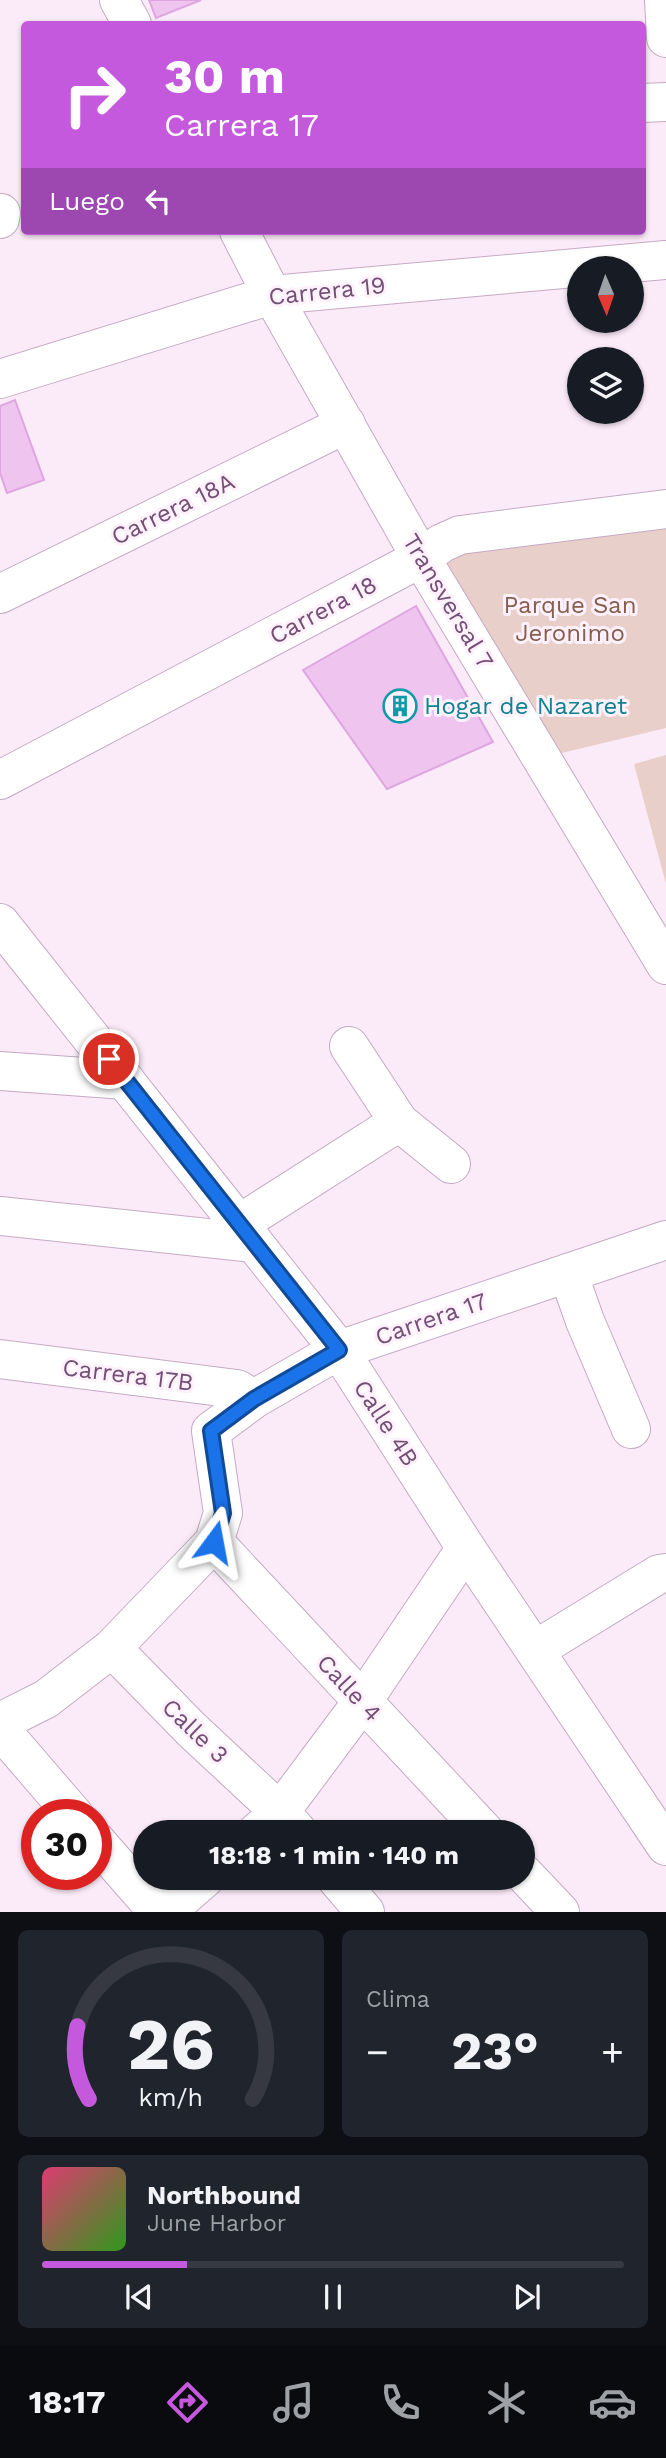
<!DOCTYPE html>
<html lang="es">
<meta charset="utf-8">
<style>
:root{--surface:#171b24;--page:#20242c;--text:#f1f3f6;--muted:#9ea1a6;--line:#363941;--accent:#c559dd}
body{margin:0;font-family:"Work Sans",sans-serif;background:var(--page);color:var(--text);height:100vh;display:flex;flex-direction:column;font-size:26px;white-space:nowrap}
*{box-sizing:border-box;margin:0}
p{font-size:23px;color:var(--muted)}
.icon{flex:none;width:38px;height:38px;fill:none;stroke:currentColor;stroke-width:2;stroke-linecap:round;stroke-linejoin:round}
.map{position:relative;height:1912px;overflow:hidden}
.side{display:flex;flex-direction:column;gap:18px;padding:18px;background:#0d0f14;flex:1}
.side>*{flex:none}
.banner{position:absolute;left:21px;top:21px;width:625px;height:214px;border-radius:7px;box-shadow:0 2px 5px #0004;background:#c559dd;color:#fff;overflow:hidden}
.needle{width:46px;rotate:178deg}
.tools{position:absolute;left:567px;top:256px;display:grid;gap:14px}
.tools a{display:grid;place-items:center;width:77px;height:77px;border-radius:50%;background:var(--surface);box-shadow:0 2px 5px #0004;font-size:35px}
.speed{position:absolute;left:21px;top:1799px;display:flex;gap:14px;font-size:35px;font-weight:700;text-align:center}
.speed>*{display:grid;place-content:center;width:91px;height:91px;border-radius:50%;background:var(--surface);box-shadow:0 2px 5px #0004;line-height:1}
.speed .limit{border:10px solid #d22;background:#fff;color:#111}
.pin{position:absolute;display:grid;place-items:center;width:60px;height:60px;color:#fff;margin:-30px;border:4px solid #fff;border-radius:50%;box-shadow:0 2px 7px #0007}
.me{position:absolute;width:77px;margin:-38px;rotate:13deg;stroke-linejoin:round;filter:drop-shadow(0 0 5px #0008)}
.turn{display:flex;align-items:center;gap:24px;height:147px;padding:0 28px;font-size:32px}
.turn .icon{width:91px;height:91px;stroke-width:2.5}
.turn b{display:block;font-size:49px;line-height:60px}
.then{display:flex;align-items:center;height:66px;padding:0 28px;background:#0003;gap:14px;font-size:26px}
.big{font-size:52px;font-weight:700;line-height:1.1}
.side .widget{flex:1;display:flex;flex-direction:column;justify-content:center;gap:10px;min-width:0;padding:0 24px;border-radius:10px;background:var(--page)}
.side .dial{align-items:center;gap:0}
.dial svg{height:182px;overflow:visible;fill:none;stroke:var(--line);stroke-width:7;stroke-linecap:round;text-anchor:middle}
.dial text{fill:var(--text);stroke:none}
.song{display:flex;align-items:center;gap:21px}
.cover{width:84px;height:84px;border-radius:10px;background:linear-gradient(135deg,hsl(340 70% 55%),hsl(110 70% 35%))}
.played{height:7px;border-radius:4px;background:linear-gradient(90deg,var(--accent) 25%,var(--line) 25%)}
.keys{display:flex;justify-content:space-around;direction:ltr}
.heat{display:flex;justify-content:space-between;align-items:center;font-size:38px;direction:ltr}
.side .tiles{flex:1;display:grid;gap:18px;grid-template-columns:1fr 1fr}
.widget:last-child{grid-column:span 2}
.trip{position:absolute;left:133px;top:1820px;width:402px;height:70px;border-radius:35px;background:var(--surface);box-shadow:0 2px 5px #0004;font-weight:700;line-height:70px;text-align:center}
.tab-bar{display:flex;height:112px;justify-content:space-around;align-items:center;background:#090b0e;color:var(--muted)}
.tab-bar .icon{width:49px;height:49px}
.tab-bar .selected{color:var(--accent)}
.tab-bar b{font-size:32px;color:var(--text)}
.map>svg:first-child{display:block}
.green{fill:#e9cfc9}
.building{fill:#efc4ef;stroke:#dfa5e1;stroke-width:2}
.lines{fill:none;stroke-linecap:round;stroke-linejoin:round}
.minor-casing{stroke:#c5a9c5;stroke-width:40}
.minor{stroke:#fff;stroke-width:38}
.route-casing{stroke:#114b97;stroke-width:18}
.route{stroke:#1a73e8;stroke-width:12}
.labels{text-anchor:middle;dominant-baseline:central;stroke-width:6;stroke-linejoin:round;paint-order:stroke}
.street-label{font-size:24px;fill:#734f75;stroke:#fef1fb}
.park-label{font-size:24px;fill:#865e4d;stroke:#fef1fb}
.culture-label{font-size:24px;fill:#0d838f;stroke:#fef1fb;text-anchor:start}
</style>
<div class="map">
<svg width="666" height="1912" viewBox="0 0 666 1912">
<rect width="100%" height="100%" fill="#fbebf8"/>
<g class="green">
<path d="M666 510V728L541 758 421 558Z"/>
<path d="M666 755V884L634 764Z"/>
</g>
<g class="building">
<path d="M149 0H201L156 18Z"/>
<path d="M15 400 44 480 7 493 0 473V406Z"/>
<path d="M416 606 493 742 387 789 303 670Z"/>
</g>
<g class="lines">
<defs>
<g id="minor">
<path d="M119 0 132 24"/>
<path d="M664 0 666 38"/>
<path d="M642 103 666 102"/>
<path d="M0 219 1 213"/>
<path d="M239 231 272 295 421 558 666 965"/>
<path d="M0 379 272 295 666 260"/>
<path d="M0 594 346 424"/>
<path d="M0 780 421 558 442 543 460 535 666 509"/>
<path d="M0 923 339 1350 466 1548 666 1846"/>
<path d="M349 1046 399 1122 451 1164"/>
<path d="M0 1071 125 1080"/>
<path d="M0 1216 254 1243"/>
<path d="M239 1224 399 1122"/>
<path d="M568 1273 585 1321 631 1429"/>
<path d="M0 1359 237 1389 254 1399"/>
<path d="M214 1542 485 1832"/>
<path d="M112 1648 191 1729 280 1812 298 1832"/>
<path d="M535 1650 659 1574 666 1573"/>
<path d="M0 1722 46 1699 112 1648 214 1542 223 1513 211 1431 254 1399 339 1350 666 1240"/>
<path d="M0 1729 74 1815"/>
<path d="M257 1832 280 1812 362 1702 466 1548"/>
<path d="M96 1841 158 1912"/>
<path d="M523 1873 560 1912"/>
<path d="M336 1878 365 1912"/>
<path d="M166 1912 205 1878"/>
</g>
</defs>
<use href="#minor" class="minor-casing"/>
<use href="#minor" class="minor"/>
</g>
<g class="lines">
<defs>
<path id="route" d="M109 1059 339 1350 254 1399 211 1431 223 1513 214 1542"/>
</defs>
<use href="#route" class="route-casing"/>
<use href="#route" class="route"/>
</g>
<defs>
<symbol id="building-ring" viewBox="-11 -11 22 22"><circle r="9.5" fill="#fef1fb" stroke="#0f9aa8" stroke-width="1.5"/><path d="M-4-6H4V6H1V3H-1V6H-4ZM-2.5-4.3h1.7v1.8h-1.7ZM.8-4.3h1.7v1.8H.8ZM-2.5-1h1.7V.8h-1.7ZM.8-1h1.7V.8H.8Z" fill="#0f9aa8"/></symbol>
</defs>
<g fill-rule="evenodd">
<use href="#building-ring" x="381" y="687" width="38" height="38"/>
</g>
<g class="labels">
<g class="street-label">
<text transform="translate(327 291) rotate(-6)">Carrera 19</text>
<text transform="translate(173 509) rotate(-26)">Carrera 18A</text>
<text transform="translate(448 601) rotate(59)">Transversal 7</text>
<text transform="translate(323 610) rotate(-28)">Carrera 18</text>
<text transform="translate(431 1319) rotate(-19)">Carrera 17</text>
<text transform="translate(128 1375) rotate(7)">Carrera 17B</text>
<text transform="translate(386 1423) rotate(57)">Calle 4B</text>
<text transform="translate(349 1688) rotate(47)">Calle 4</text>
<text transform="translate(195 1731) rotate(44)">Calle 3</text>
</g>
<g class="park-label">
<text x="570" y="605">Parque San<tspan x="570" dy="28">Jeronimo</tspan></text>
</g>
<g class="culture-label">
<text x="424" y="706">Hogar de Nazaret</text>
</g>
</g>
</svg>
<div class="tools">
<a><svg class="needle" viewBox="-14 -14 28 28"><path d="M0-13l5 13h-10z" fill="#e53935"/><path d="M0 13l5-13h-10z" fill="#9ea1a6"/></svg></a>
<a><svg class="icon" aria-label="layers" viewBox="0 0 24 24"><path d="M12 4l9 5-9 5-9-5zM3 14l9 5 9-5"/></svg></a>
</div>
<div class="speed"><div class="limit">30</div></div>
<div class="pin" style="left:109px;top:1059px;background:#d93025"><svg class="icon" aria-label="arrive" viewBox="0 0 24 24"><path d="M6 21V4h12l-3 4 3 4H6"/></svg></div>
<svg class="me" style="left:214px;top:1542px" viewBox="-20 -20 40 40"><path d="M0-17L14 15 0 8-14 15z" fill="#1a73e8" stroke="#fff" stroke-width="4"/></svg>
<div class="trip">18:18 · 1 min · 140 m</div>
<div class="banner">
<div class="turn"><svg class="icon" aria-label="right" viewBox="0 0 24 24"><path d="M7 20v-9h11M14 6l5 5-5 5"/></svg><div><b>30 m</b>Carrera 17</div></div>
<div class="then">Luego<svg class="icon" aria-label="left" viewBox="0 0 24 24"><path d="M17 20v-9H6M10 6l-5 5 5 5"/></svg></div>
</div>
</div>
<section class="side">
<div class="tiles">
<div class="widget dial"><svg viewBox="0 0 100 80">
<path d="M14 69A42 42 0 1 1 86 69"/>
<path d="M14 69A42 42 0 0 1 9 37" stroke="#c559dd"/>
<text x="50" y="56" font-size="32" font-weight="700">26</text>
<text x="50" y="72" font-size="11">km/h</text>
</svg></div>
<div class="widget"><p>Clima</p>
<div class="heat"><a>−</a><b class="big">23°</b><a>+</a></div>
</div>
<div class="widget">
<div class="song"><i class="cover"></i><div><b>Northbound</b><p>June Harbor</p></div></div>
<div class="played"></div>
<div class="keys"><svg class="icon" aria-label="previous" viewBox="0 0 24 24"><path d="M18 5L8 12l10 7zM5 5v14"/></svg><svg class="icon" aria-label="pause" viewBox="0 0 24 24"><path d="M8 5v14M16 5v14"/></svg><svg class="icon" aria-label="next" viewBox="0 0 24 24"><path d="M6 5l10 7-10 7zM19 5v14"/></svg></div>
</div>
</div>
</section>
<nav class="tab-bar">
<b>18:17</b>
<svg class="icon selected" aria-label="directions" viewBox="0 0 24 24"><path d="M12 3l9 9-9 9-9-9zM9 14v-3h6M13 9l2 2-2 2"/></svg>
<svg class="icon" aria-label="music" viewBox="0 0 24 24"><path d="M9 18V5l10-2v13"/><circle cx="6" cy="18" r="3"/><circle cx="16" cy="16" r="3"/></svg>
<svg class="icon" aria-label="phone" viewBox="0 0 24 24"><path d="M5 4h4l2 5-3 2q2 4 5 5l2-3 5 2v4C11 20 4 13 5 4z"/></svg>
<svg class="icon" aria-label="climate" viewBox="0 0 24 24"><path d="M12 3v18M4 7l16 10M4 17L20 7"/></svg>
<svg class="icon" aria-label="car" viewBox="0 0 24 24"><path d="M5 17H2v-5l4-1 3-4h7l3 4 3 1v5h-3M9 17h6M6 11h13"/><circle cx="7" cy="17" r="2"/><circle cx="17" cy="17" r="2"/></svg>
</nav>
